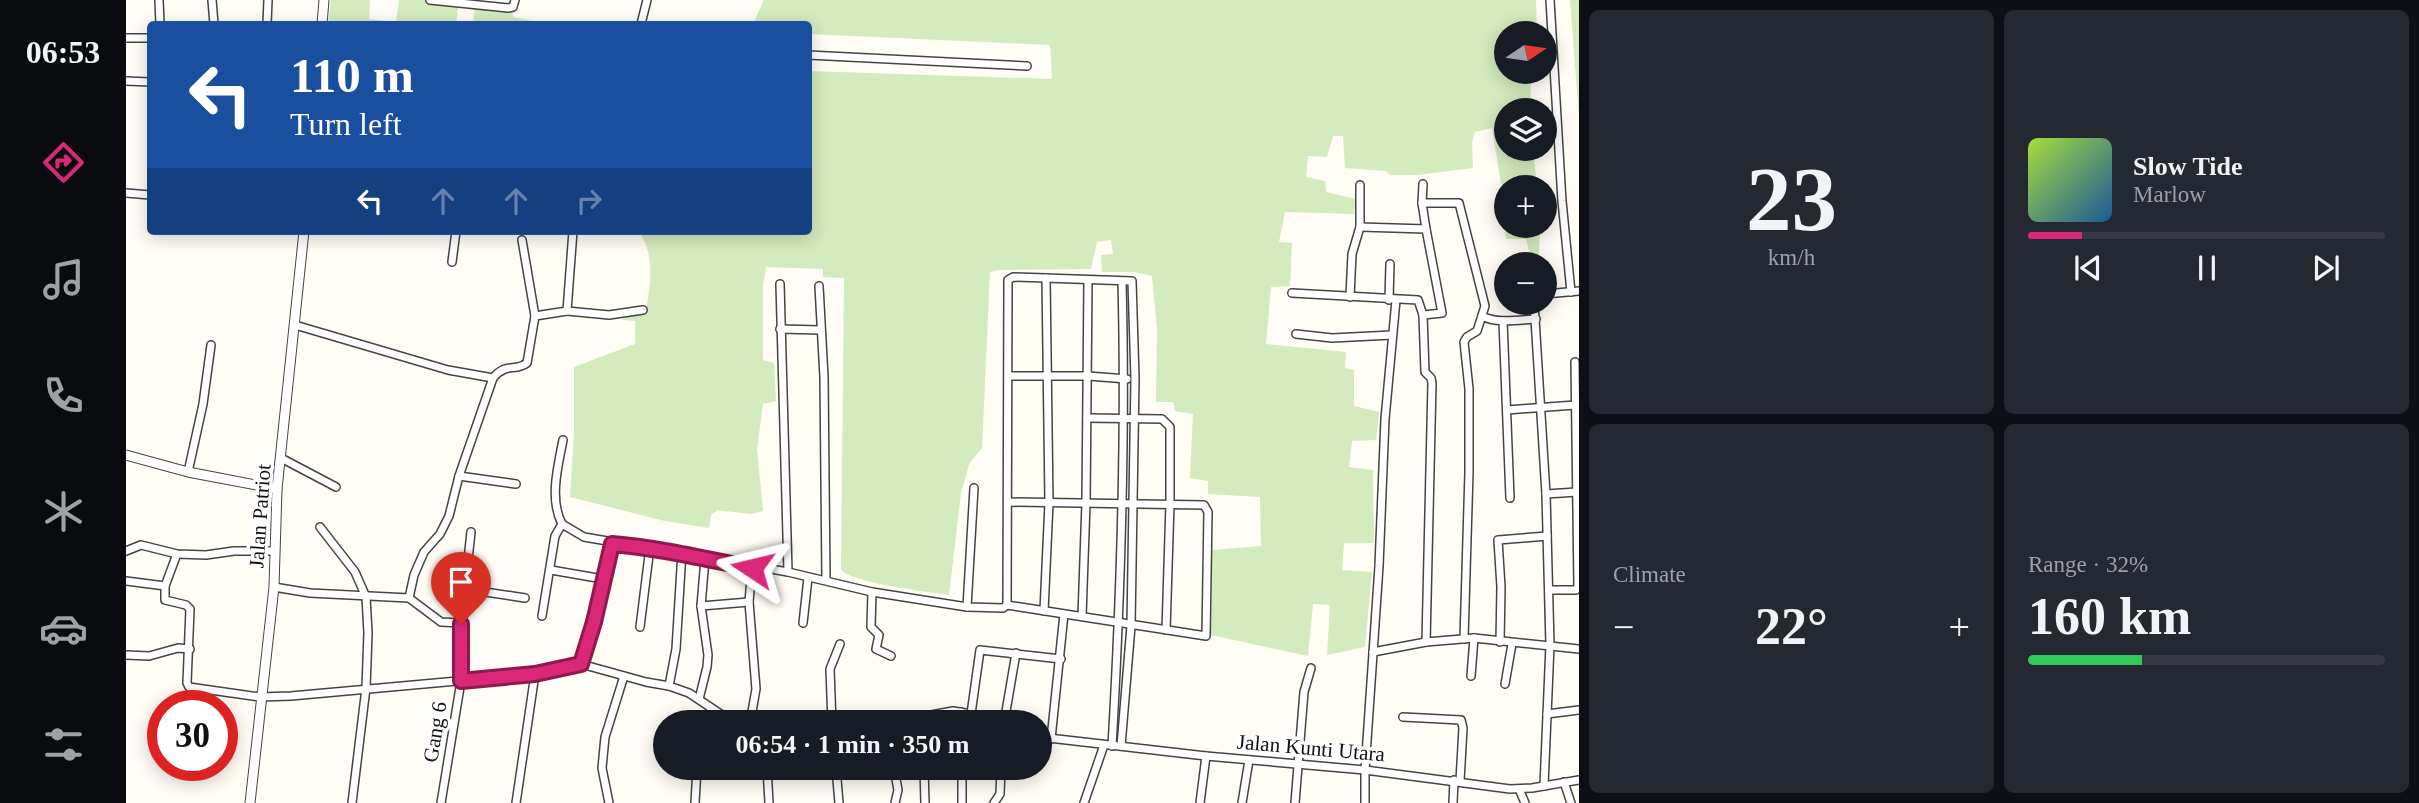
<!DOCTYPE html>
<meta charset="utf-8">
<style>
:root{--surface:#171b24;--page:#242831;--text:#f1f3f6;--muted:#9ea1a6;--line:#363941;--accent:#db2777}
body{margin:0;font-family:"Times New Roman",serif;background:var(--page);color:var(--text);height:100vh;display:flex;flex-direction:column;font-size:26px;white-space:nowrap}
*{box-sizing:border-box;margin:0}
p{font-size:23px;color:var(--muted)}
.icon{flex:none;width:38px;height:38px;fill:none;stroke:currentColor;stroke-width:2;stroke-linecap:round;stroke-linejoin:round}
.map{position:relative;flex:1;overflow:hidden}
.details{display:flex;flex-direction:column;gap:10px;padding:10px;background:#0d0f14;width:840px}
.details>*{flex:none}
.hud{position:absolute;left:21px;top:21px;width:665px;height:214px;border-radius:7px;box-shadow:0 4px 18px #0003;background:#1a4fa0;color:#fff;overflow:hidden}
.needle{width:46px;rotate:77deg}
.buttons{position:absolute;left:1368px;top:21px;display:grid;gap:14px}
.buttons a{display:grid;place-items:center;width:63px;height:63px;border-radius:50%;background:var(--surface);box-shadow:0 4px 18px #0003;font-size:35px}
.speed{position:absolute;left:21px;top:690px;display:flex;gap:14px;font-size:35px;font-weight:700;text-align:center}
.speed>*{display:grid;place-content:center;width:91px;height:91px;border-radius:50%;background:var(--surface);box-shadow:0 4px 18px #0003;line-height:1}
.speed .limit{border:10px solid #d22;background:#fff;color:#111}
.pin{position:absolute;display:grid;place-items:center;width:60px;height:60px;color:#fff;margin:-72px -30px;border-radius:50% 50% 50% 0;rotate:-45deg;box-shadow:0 0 7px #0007}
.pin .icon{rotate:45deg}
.me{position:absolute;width:77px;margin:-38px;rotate:280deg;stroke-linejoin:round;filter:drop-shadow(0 0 5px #0008)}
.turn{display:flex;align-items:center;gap:24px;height:147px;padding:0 28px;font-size:32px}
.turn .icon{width:91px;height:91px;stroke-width:2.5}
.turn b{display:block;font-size:49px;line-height:60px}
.lanes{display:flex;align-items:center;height:66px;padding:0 28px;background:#0003;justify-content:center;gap:35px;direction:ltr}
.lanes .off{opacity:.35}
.big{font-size:52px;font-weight:600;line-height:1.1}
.details .widget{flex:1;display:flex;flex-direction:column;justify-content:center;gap:10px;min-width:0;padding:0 24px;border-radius:10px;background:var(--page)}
.details .dial{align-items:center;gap:0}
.dial b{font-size:91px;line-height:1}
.song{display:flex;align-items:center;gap:21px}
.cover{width:84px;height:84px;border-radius:10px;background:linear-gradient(135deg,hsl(80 70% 55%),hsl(210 70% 35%))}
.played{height:7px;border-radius:4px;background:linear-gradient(90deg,var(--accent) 15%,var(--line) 15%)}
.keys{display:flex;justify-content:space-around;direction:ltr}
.heat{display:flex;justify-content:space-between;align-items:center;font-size:38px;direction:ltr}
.charge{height:10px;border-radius:5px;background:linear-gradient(90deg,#34c759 32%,var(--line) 0)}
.details .tiles{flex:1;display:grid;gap:10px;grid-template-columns:repeat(2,1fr)}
.trip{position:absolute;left:527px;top:710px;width:399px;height:70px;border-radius:35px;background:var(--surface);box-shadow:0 4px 18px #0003;font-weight:600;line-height:70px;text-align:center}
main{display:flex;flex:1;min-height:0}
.menu{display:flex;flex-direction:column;width:126px;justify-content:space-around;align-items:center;background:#090b0e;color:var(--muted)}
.menu .icon{width:49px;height:49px}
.menu .selected{color:var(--accent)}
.menu b{font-size:32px;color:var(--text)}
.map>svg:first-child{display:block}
.green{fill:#d3ebbd}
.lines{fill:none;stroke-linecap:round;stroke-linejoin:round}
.minor-casing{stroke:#444;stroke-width:10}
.tertiary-casing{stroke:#444;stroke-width:11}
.minor{stroke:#fff;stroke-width:7}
.tertiary{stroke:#fff;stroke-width:9}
.route-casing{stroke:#8e194d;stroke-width:18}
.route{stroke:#db2777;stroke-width:12}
.labels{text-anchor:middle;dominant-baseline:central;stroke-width:7;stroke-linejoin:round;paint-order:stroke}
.street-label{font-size:21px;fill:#111;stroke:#fff}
</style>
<main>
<nav class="menu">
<b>06:53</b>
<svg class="icon selected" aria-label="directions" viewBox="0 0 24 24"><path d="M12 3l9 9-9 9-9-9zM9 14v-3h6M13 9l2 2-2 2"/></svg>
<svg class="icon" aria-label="music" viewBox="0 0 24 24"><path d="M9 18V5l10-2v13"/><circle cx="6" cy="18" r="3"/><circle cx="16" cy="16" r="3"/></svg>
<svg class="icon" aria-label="phone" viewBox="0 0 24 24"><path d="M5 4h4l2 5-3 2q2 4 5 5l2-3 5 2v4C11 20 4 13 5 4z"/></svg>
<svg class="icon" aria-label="climate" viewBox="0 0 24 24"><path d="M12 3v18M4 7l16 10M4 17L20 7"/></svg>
<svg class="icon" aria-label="car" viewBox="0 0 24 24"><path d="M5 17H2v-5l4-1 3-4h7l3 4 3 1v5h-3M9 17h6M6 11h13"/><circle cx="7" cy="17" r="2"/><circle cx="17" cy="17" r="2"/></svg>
<svg class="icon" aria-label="filters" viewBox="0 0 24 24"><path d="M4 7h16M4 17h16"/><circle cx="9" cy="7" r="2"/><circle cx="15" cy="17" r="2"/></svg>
</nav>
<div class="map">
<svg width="1453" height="803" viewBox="0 0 1453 803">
<rect width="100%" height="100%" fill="#fffdf5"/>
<g class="green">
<path d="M205 0H244L243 19 270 22 273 0H333L330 24H202Z"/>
<path d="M349 0 386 5 387 17 422 24H347Z"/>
<path d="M638 0H1410L1411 33H1381V72H1411V77H1405L1404 110H1381V149H1407L1411 187H1394L1393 183 1375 184 1366 128 1349 132 1346 143 1347 168 1292 175H1264L1260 171 1219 168 1217 136H1207L1201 157 1182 156 1180 177 1199 181 1200 192 1229 199 1228 214 1159 212 1153 242 1166 243 1164 286 1145 287 1140 344 1220 352 1219 368 1228 370V406L1253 412 1250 440 1226 441 1223 467 1247 470 1248 543H1218L1216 570 1246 572 1239 647 1201 655 1204 605 1187 604 1182 656 1085 635 1086 550 1135 546 1134 497 1082 494V481L1064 478 1067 414 1049 411 1047 402H1030L1031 329 1026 276 1009 272H976L975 255 987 254 985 240 971 242 965 269 872 270 864 272 856 448 843 464 835 493 823 595C798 591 731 584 715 570L718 278 697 277V269L640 267 637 285V360L648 363 650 401 637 404 631 449 637 511 625 514 591 510 585 515 583 528 539 521 444 497 448 432V367L509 344V321L497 320V316L520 312C524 284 530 256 513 232L482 233V231H682L683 71 926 79 924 45 683 34 682 24H627Z"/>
<path d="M1444 0H1453V117Z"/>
<path d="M1381 202V226H1414L1413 255H1404L1400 239H1380L1375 203Z"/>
</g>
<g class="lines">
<defs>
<g id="minor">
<path d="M33 0 34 24"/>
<path d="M86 0 88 24"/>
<path d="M304 0 382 8 387 7 389 0"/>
<path d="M1424 0 1436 201 1445 292"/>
<path d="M141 24 142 0"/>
<path d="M515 24 521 0"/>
<path d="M0 38H24"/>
<path d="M682 55 901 66"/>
<path d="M0 81 24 82"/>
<path d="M1297 184 1296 203H1333L1359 306 1351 331 1341 337 1338 342 1343 389V472L1338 639"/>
<path d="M0 193 24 195"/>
<path d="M1296 203 1300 229"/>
<path d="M1234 227 1300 229 1316 313 1297 315"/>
<path d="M396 240 409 316"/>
<path d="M326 262 330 231"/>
<path d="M654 284 662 572"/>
<path d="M693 286 698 377 700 580"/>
<path d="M1166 293 1292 300 1297 315 1299 372 1305 378 1306 383 1300 642"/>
<path d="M1419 294 1453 291"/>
<path d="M1224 297 1226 254 1234 227V185"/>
<path d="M1263 300 1264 264"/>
<path d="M1408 303 1420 494 1424 645 1418 786"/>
<path d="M441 311 483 315 517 310"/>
<path d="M1356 316C1371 324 1392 320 1410 319"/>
<path d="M1377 321 1384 498"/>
<path d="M169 325 322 370 367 378"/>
<path d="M654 329 694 330"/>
<path d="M1170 334 1206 338 1266 335"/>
<path d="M883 376H962L1001 379"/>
<path d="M1381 410 1449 405"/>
<path d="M961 418 1036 419 1044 427V504L1040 630"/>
<path d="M437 440C432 466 423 499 436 524L458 537 662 572 746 592 841 607 877 608 881 605 1080 636 1082 512 1078 505 882 502"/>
<path d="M155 458 210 487"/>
<path d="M62 472 77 404 85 345"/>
<path d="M333 476 390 484"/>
<path d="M1420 494 1451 492"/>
<path d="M194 527 229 572 240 597 242 633 240 688 226 803"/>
<path d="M0 551 15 545 51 554 80 555 108 551H148"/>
<path d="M425 570 477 579"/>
<path d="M0 581 39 586V600L60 605 64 609 61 683 63 687 134 697 165 696 409 674 455 664 520 682 543 686 563 693 608 723"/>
<path d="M39 586 51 554"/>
<path d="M148 587 184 593 283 598 288 575 298 552 314 534 323 516 333 476 367 378C380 362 389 372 401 363L409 316 441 311 447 231"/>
<path d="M340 589 399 598"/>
<path d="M1423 590H1450L1452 587 1449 362"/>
<path d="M746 592 745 627 753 635 750 649 765 656"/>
<path d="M283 598 315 622 335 623"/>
<path d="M881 605 882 280 887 277 1006 281 1009 379 1005 626 995 746"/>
<path d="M575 606 623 602"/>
<path d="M841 607 848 488"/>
<path d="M918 611 923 503 920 278"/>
<path d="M416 616 429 536 436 524"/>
<path d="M956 616 960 503 962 280"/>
<path d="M677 623 682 578"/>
<path d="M514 627 524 547"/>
<path d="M1374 642 1375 587 1372 540 1421 536"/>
<path d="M1247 652 1300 642 1348 638 1453 649"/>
<path d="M0 655 23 656 52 648 64 649"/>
<path d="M455 664 469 622 486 544"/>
<path d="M1345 676 1348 638"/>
<path d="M1379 684 1386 644"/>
<path d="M543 686 550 649 556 552"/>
<path d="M573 699 581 667 582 655 575 606 579 559"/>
<path d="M835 712V723"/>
<path d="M845 714 854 650 935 659"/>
<path d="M1421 714 1453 710"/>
<path d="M1277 717 1335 720 1337 728 1334 781"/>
<path d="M580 723 585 708"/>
<path d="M624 723 630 689 623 602 626 567"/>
<path d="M706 723 704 669 714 644"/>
<path d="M724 723H761L827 711 845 714 871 723"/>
<path d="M878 723 890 653"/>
<path d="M914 737 1080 756 1239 770 1384 789 1406 788 1453 780"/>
<path d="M925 739 938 614"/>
<path d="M986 746C995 591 1000 437 996 282"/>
<path d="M641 768 643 803"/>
<path d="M710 768 713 803"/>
<path d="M768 768 772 790 769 803"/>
<path d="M798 768 799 803"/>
<path d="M1438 782 1445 803"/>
<path d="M1393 789 1399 803"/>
<path d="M315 803 335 681V623L345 532"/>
<path d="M390 803 409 674"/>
<path d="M483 803 476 768 479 737 498 676"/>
<path d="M569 803 571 768"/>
<path d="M836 803V768"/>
<path d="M868 803 874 794 875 768"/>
<path d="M958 803 978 745"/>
<path d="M1074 803 1080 756"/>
<path d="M1116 803 1123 760"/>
<path d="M1169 803 1178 692 1185 668"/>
<path d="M1239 803V770L1253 566 1259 419 1270 300"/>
<path d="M1327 803 1328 780"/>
</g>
<g id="tertiary">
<path d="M196 24 198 0"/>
<path d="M0 455 62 472 151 489"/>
<path d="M124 803 148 587 151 489 178 231"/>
</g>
</defs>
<use href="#minor" class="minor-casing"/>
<use href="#tertiary" class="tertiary-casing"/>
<use href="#minor" class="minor"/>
<use href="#tertiary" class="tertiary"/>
</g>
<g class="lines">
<defs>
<path id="route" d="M335 624V681L409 674 455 664 468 622 486 544C534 548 579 559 626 568"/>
</defs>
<use href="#route" class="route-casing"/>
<use href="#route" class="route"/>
</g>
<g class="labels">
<g class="street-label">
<text transform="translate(134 516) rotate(-86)">Jalan Patriot</text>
<text transform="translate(309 732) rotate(-81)">Gang 6</text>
<text transform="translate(1185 748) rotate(5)">Jalan Kunti Utara</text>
</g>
</g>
</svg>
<div class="buttons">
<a><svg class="needle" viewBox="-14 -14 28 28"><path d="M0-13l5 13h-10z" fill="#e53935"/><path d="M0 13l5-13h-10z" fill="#9ea1a6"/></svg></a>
<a><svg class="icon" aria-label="layers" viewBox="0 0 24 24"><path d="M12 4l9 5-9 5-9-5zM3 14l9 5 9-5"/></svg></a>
<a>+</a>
<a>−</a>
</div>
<div class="speed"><div class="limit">30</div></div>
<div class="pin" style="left:335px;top:624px;background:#d93025"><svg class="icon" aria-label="arrive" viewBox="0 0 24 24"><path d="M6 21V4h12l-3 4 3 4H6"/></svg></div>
<svg class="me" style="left:626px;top:568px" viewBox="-20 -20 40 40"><path d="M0-17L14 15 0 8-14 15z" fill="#db2777" stroke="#fff" stroke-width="4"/></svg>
<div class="trip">06:54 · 1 min · 350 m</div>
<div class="hud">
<div class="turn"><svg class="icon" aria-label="left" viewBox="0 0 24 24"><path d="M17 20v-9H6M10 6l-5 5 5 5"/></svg><div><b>110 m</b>Turn left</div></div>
<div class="lanes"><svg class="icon" aria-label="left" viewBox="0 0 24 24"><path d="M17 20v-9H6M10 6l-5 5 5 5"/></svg><svg class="icon off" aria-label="ahead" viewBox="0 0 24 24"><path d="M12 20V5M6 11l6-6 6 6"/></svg><svg class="icon off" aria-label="ahead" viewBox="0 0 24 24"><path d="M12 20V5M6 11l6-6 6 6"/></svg><svg class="icon off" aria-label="right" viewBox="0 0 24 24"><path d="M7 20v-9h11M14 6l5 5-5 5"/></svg></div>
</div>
</div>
<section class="details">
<div class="tiles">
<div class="widget dial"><b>23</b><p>km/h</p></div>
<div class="widget">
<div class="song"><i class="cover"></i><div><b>Slow Tide</b><p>Marlow</p></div></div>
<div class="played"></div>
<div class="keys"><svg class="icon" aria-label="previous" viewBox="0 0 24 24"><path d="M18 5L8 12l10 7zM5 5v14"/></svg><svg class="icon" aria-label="pause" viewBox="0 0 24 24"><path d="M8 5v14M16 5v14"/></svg><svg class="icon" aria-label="next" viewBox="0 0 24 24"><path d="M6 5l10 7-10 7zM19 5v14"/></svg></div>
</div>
<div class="widget"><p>Climate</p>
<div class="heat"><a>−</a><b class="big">22°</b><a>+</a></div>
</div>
<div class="widget"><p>Range · 32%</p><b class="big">160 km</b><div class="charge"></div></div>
</div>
</section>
</main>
